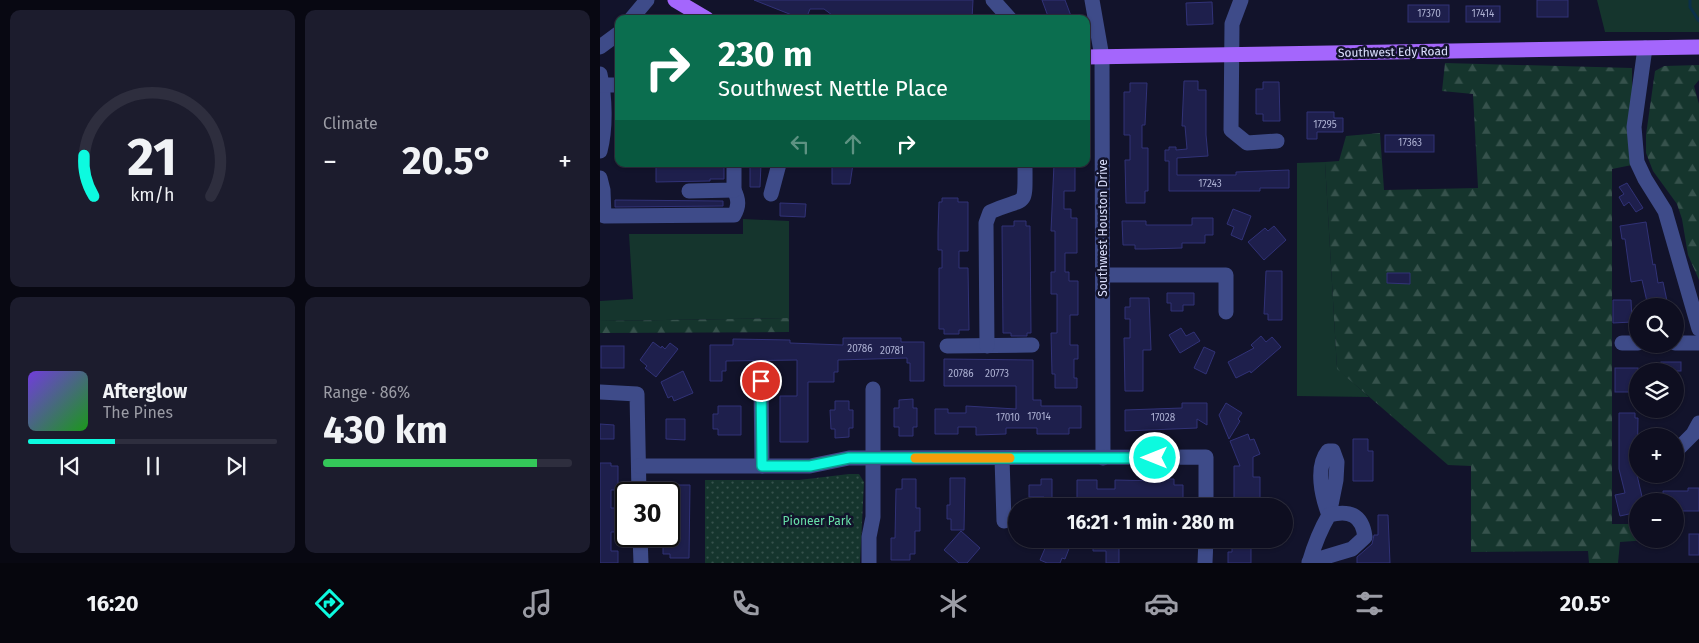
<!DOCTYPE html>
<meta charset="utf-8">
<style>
:root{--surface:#0e0e20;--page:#1c1c2d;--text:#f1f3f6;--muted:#9b9ca5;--line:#2e2e3e;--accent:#0dfadf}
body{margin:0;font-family:"Fira Sans",sans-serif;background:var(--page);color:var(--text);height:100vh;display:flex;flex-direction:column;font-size:19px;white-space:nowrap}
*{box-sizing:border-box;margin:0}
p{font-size:16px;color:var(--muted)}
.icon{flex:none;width:28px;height:28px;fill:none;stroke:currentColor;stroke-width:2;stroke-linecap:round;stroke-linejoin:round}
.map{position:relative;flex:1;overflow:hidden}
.sheet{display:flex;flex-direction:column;gap:10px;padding:10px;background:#080812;width:600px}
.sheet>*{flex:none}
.top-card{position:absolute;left:15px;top:15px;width:475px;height:152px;border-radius:10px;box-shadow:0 1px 4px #0004,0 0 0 1px var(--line);background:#0b6e4f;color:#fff;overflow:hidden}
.controls{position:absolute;left:1029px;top:298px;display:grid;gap:10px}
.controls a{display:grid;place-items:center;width:55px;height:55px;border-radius:50%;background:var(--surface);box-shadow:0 1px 4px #0004,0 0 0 1px var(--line);font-size:25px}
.speed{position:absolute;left:15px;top:482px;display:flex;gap:10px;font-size:25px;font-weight:700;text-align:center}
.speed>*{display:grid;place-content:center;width:65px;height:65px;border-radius:50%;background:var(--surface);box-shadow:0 1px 4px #0004,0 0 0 1px var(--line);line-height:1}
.speed .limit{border:2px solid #111;border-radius:8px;background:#fff;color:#111}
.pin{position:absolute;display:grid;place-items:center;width:42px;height:42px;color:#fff;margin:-21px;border:2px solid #fff;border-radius:50%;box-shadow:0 1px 5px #0007}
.me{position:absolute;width:55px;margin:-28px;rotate:270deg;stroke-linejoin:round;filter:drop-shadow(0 0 4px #0008)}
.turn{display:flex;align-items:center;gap:18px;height:105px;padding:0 20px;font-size:22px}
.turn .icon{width:65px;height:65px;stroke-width:2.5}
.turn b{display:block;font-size:35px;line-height:42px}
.lanes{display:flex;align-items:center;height:48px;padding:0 20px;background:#0003;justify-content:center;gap:25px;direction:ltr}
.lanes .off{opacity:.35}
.big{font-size:38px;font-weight:700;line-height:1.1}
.sheet .tile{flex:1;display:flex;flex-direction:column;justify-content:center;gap:8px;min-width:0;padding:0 18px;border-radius:10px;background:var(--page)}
.sheet .dial{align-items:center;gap:0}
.dial svg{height:130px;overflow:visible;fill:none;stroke:var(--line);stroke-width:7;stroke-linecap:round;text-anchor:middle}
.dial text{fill:var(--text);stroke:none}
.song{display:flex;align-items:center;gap:15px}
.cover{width:60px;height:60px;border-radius:8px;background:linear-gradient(135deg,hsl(260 70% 55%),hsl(120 70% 35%))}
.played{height:5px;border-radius:2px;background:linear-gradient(90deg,var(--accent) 35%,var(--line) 35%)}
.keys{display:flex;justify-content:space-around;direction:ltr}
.heat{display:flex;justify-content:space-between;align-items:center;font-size:28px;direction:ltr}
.charge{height:8px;border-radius:4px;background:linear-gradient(90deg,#34c759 86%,var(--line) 0)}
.sheet .tiles{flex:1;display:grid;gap:10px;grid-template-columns:repeat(2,1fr)}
.trip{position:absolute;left:408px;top:498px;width:285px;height:50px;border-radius:25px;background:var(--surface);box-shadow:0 1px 4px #0004,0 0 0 1px var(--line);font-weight:700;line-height:50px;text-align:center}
.tab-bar{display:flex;height:80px;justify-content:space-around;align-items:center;background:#06060d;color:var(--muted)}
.tab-bar .icon{width:35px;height:35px}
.tab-bar .active{color:var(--accent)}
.tab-bar b{font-size:22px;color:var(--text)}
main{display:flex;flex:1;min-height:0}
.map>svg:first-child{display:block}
.grass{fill:#15352d}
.forest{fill:url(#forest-firs)}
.park{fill:url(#park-dots)}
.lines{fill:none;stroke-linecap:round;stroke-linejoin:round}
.stream{stroke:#0c3049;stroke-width:3}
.building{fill:#1e1f4c;stroke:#313277}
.minor{stroke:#3e4b89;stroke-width:15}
.major{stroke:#a466fc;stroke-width:15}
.route-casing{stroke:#08a291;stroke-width:12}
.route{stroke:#0dfadf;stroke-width:9}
.slow{stroke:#f59e0b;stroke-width:9}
.labels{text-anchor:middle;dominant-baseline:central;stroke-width:5;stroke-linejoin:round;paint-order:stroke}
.number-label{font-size:10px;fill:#acb0d2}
.street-label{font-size:12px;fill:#dce0fe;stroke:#12132b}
.park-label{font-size:12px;fill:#68dfa8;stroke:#12132b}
</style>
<main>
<section class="sheet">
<div class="tiles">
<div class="tile dial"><svg viewBox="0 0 100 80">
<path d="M14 69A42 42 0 1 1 86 69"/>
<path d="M14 69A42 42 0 0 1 8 44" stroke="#0dfadf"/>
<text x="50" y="56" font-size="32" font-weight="700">21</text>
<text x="50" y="72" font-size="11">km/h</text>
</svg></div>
<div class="tile"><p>Climate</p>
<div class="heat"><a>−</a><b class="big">20.5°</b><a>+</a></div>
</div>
<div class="tile">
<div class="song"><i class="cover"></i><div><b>Afterglow</b><p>The Pines</p></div></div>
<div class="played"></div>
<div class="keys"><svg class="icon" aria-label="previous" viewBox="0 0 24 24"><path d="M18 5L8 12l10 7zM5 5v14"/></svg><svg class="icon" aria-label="pause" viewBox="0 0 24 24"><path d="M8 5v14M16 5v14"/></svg><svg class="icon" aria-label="next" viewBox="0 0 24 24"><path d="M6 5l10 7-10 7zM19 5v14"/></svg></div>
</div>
<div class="tile"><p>Range · 86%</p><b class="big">430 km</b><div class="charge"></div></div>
</div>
</section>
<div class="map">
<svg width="1099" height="563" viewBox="0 0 1099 563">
<defs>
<pattern id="forest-firs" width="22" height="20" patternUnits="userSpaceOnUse" patternTransform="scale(1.25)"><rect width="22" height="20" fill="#15352d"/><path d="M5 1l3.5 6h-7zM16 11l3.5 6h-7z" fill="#36524c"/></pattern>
<pattern id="park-dots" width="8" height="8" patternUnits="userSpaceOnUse" patternTransform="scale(1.25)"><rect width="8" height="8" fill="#15352d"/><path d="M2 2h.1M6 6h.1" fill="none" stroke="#36524c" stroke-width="1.8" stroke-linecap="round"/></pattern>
</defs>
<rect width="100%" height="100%" fill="#12132b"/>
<g class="grass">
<path d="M997 0H1099V32H1005Z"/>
<path d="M725 162 737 368 769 397 697 396V163Z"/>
<path d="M143 219 189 221V318L0 321V301L33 299 29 234H143Z"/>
</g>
<g class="forest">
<path d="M845 63 1032 68V165L1012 169V524H1037L1038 539H1062L1020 542 1018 563H989L988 551 871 552V466L848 465 737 369 725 162 739 161 746 136 780 133 784 190 878 188 873 94 842 91Z"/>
<path d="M1099 65V80L1094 86 1099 104V280L1088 255 1082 219 1077 204 1053 171 1046 153V135L1055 71 1064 66Z"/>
<path d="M189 318V332L0 333V321Z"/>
</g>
<path class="park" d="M249 474H259L264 482 260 563H105V480H199Z"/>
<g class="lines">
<path class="stream" d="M1090 0V7L1099 21"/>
</g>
<g class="building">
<path d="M154 0H373L372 19H304L232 15 224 9H210L206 19H202Z"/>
<path d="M442 0H465L471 16 468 19H449Z"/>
<rect x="937" y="0" width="31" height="17"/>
<path d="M612 2 613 24 587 25 586 3Z"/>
<rect x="808" y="5" width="41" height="17"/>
<rect x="866" y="6" width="34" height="16"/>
<path d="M584 81H598V90H606V135L608 156 577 158V175H636V172L689 170V188H660V191H569V161H565V150H569V147H576V150L587 149 585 126H582Z"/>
<path d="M663 82H679L680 121H663V114H656V89H663Z"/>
<path d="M530 83H547L545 125H542V148H548V191H545V203H526L525 160H530V135H524V92H530Z"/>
<path d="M707 112H734V118H743V132H717V139H707Z"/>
<rect x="785" y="135" width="49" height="17"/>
<path d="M56 164H124V179H110V181L56 182Z"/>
<path d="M150 164H161L160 187H150Z"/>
<path d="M232 164H253L250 184H232Z"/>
<path d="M454 164H475V191H464V209H471V218H477V253H465V272H469V281H478V315H470V345H478V359H474V378H477V388H455V374H452L451 333H457V294H451V272H455V231H451Z"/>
<path d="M1027 183 1043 208 1036 212 1029 202 1024 206 1019 197 1024 194 1019 187Z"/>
<path d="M342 198H358V202H368V251H359V268H368L369 330H359V334H344V329H339V268H342V250H338V232L339 202H342Z"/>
<path d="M15 200 123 201V206L15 207Z"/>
<path d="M180 203 206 204 205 217 180 216Z"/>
<path d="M633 209 651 216 642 240 631 235 634 227 627 224Z"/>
<path d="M592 218H613V235H605V243H582V248L546 249H535V245H523L522 221H546V225H592Z"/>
<path d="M414 221H426V226H430L431 333H427V336H411V333H403L402 226H414Z"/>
<path d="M1046 222 1053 265 1055 264 1058 283 1063 282 1068 306H1048L1042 280 1031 282 1025 239H1022L1020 226Z"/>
<path d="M674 226 686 240 664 260 648 242 665 228 668 231Z"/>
<path d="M666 271H682V320H668V314H664Z"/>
<path d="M787 273H810V284L787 283Z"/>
<path d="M567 293H594V305H583V311H571V303H567Z"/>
<path d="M530 298H549L551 350H543V391H525L524 338H530V319H525V307H530Z"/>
<path d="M1013 300H1031L1032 322 1013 323Z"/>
<path d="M581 328 586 336 594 332 600 341 580 353 569 335Z"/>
<path d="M661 336 666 342 672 337 681 347 651 373 650 371 636 378 628 362 654 348 651 345Z"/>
<path d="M243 338H301V342H324V381H310V363H307V358L238 360V372H234V382H208V442H180V396H197V360L126 361V371H122V381H110V345H133V339L190 340V343L243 345Z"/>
<path d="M53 342 61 348 62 346 65 349 70 343 78 349 56 377 45 368 47 366 40 360Z"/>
<rect x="1" y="346" width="23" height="22"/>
<path d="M604 347 615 352 606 374 594 368Z"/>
<path d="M344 359 433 360V400H441V406H481V428H469V434H437V428H406V434L376 435V427H358V434H335V409H348V413H366V406L416 409V386H344Z"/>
<rect x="1061" y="362" width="20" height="9"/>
<rect x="1015" y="368" width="23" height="24"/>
<path d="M83 371 93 393 74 401 72 396 68 398 61 382Z"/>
<path d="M313 399V408H317V427H313V436H299V427H294V408H299V400Z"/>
<path d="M235 401H249V410H253V428H249V437L235 438V429H231L230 410H235Z"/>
<path d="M582 403H607V425L597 419V428L525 431V410L582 408Z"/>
<path d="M626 403 642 413 638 419 640 421 629 439 619 415Z"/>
<path d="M118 406H141V435H118V429H113V414H118Z"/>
<path d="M1019 413H1035V418H1038L1037 475 1043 501H1038V512L1020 516 1015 495 1025 493 1019 469Z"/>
<path d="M66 419H85V440L66 439Z"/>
<path d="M0 424 14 425V439H0Z"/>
<path d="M648 434 650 440 654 439 660 454 653 457V477H660V506H634V466H640L630 441Z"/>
<path d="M753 439H768V451H773V481H753Z"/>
<path d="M0 463H11V466H18V490H11V508H18V532H11V551H18V563H0Z"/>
<path d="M350 478H365L364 530H351V519H347V505H350Z"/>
<path d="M302 479H316V508H320V531H315V554H310V560H291V538H295L296 489H302Z"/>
<path d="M441 479H452V506H444V497H429V485H441Z"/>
<path d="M562 479H574V485H583V506H477V480H497V489H515V480L562 481Z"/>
<path d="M71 485H90L89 558H70V554H63V536H69L70 530 69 488H71Z"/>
<path d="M1088 488H1099V511H1075V501H1063V491H1088Z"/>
<path d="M778 515H788L790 563H757V557L772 544 774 535H778Z"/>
<path d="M361 531 380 548 367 563H359L344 550Z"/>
<rect x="1089" y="534" width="10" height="21"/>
<path d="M431 539H452L470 546 465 559 462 558 460 563H447L440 560 446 546Z"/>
<path d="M493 539H519V563H506V551H493Z"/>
<path d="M632 539H651V563H628V552H632Z"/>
</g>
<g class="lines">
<g class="minor">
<path d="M393 0 410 19"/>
<path d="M492 0 502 57 503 458"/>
<path d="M641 0 632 24 631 130 647 143 677 141"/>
<path d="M31 19 47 0"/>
<path d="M0 47 19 33"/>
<path d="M1045 48 1034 127 1037 162 1045 179 1065 211 1099 329"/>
<path d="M0 74C5 97 6 128 0 151"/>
<path d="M2 85H19"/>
<path d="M0 178 3 190 4 216 134 215C139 206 139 200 134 190"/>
<path d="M89 191 134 190V164"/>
<path d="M171 194 179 164"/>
<path d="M504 275H626V312"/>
<path d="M1022 343H1038"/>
<path d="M1075 343H1099"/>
<path d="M347 346 432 345"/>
<path d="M387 346 386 223 390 212C428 195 425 211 425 164"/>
<path d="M161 381 162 466"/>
<path d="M0 392 37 394 39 494"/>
<path d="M728 451H733L737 462 736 480 729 515C722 497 715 467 728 451Z"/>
<path d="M1075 452 1093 434 1099 423"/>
<path d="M402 458 404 521"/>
<path d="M39 466H210L249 458 606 457V506"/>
<path d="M40 536 41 563"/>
<path d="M269 563V537L273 517V389"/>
<path d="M605 563 606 539"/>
<path d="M709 563C714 546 720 530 729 515 749 510 762 514 765 537L752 549 709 562"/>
</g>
<g class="major">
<path d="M75 0 107 19"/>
<path d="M486 57 1099 47"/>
</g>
</g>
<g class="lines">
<defs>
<path id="route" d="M161 381 162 466H210L249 458H555"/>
</defs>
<use href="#route" class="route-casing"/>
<use href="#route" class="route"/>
<path class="slow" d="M315 458H410"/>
</g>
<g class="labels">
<g class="number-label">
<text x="829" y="14">17370</text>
<text x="883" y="14">17414</text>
<text x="725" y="125">17295</text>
<text x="810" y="143">17363</text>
<text x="610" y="184">17243</text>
<text x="260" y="349">20786</text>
<text x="292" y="351">20781</text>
<text x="361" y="374">20786</text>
<text x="397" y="374">20773</text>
<text x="439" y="417">17014</text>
<text x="408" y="418">17010</text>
<text x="563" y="418">17028</text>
</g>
<g class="street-label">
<text transform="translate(793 52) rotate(-1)">Southwest Edy Road</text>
<text transform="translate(503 228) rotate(-90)">Southwest Houston Drive</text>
</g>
<g class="park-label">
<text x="217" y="521">Pioneer Park</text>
</g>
</g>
</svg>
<div class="controls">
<a><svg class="icon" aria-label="search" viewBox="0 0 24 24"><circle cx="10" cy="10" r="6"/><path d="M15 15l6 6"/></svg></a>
<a><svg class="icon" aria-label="layers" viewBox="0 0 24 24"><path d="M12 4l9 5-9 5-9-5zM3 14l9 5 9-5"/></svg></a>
<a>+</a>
<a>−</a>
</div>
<div class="speed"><div class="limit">30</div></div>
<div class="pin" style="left:161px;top:381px;background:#d93025"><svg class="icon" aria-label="arrive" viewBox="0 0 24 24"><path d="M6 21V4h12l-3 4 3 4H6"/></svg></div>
<svg class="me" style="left:555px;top:458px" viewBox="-20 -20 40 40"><circle r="17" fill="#0dfadf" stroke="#fff" stroke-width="3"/><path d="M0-11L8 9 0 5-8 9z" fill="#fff"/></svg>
<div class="trip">16:21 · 1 min · 280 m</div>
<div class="top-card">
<div class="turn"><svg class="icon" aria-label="right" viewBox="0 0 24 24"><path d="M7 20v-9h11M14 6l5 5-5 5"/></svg><div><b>230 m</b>Southwest Nettle Place</div></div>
<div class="lanes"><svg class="icon off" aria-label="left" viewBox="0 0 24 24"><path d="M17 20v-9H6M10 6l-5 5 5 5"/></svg><svg class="icon off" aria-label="ahead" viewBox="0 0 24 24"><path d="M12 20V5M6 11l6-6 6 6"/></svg><svg class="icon" aria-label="right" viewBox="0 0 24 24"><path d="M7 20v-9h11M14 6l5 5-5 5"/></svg></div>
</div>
</div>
</main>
<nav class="tab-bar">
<b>16:20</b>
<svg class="icon active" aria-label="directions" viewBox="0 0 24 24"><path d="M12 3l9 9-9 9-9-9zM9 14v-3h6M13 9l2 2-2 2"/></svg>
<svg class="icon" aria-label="music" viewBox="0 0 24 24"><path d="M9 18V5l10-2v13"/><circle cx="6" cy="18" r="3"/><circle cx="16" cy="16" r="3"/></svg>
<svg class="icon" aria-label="phone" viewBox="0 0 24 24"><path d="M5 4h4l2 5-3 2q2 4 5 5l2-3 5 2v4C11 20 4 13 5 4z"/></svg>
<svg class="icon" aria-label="climate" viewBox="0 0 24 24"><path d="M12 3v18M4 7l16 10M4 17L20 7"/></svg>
<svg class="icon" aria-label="car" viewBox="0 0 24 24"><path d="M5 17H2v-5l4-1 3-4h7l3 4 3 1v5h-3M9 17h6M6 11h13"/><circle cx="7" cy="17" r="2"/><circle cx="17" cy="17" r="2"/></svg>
<svg class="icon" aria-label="filters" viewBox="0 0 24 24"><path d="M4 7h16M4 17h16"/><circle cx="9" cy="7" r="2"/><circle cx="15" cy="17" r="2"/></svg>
<b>20.5°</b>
</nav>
